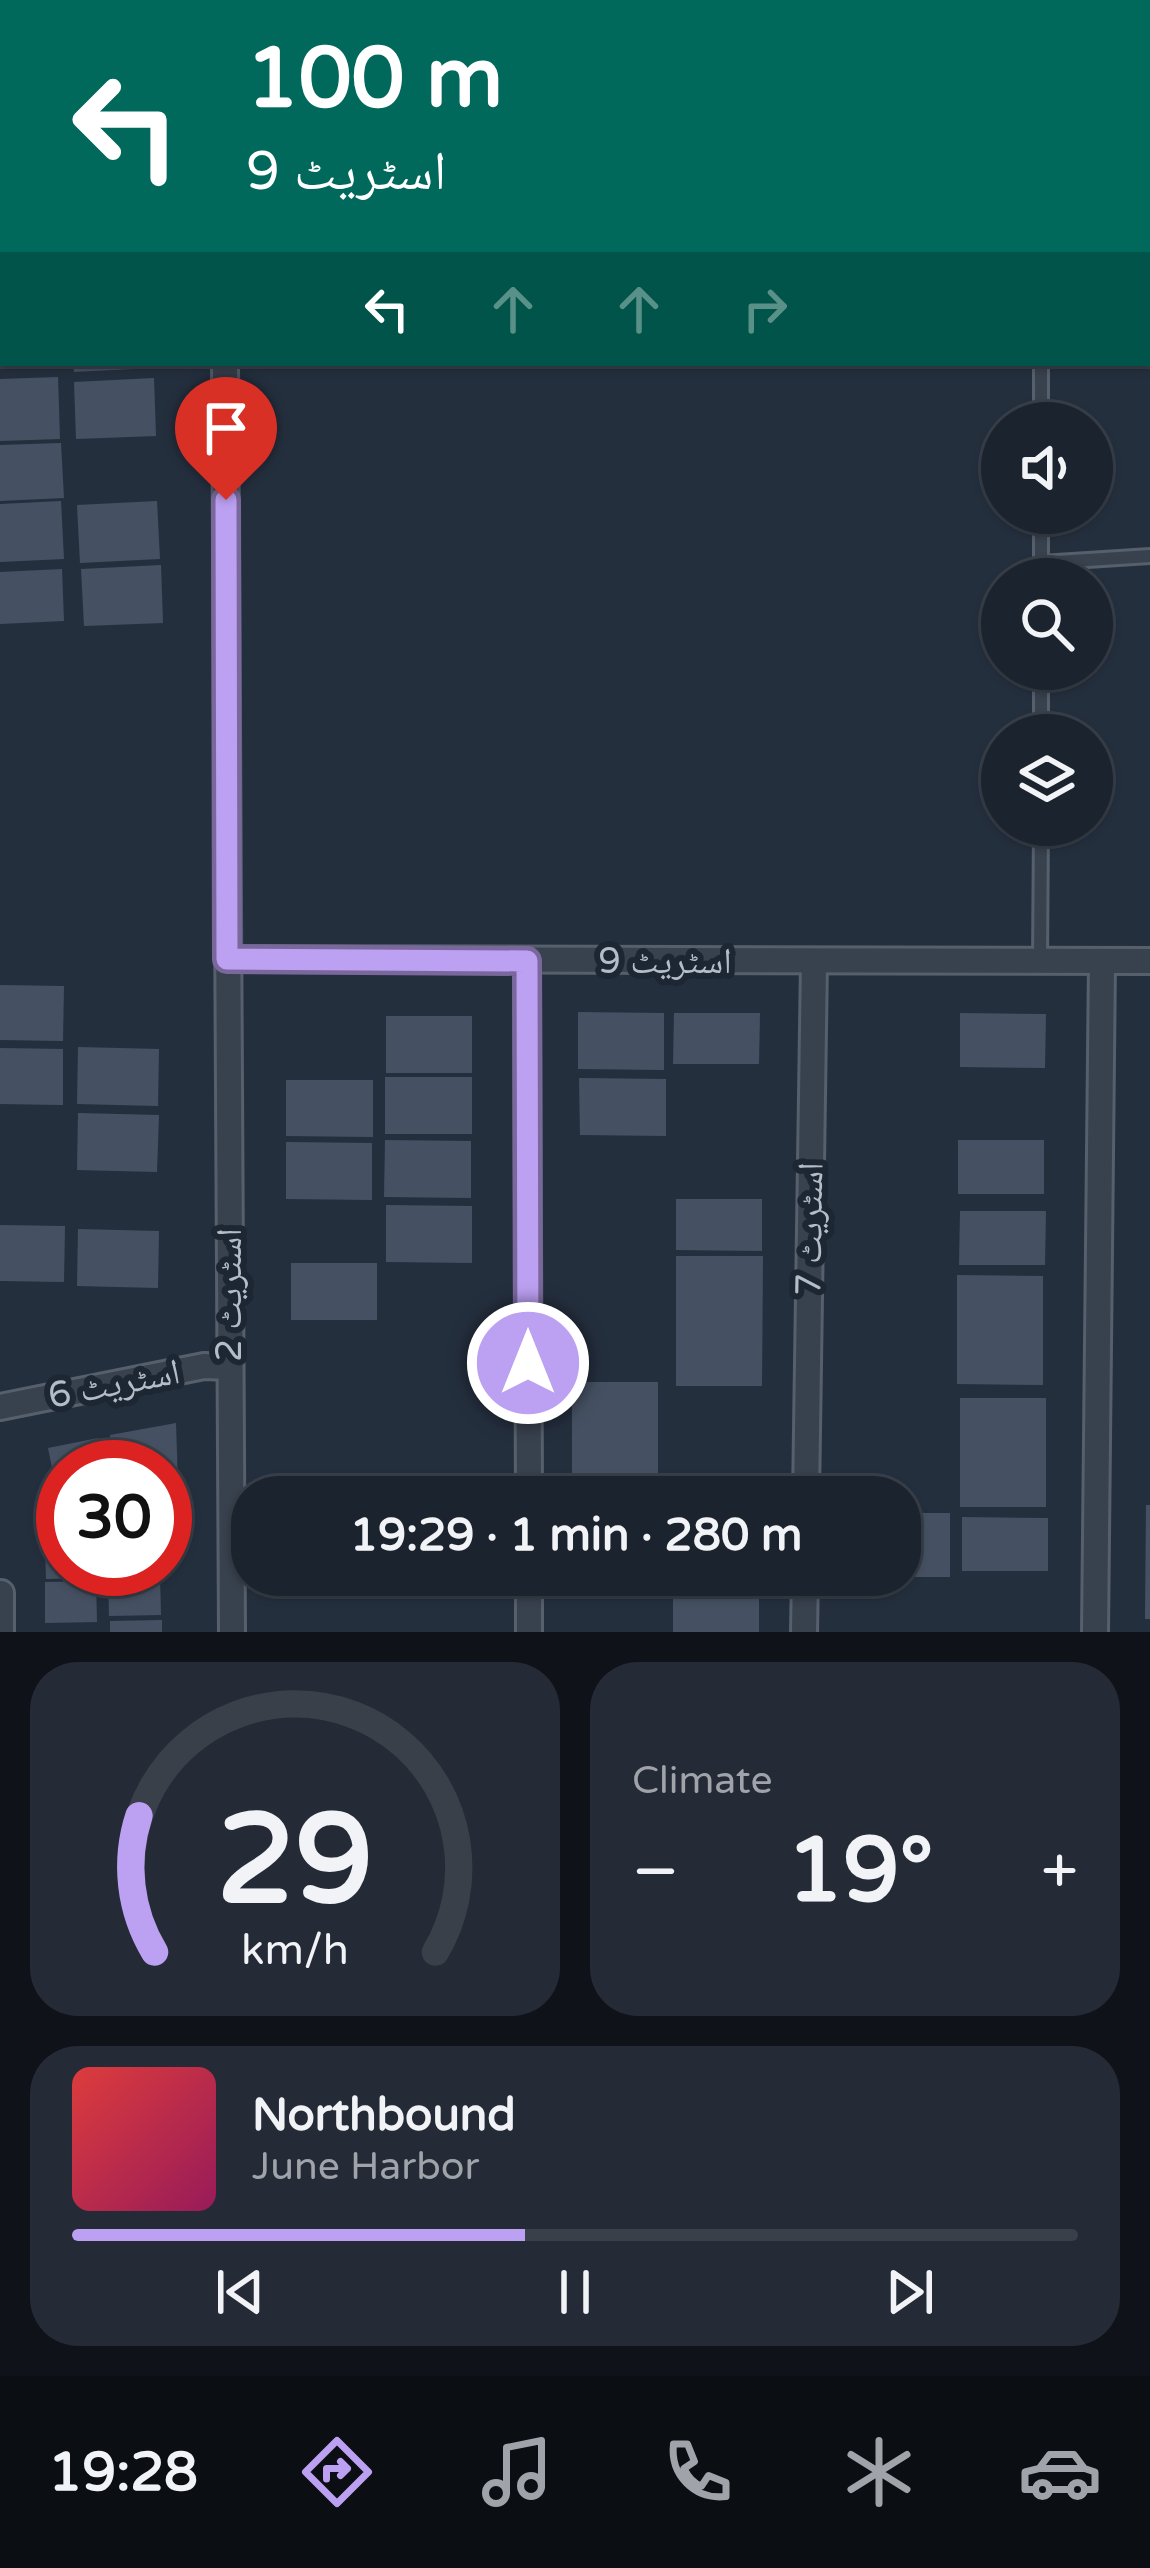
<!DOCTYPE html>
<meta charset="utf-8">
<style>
:root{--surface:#1b232e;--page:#242b36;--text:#f1f3f6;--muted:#a0a4aa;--line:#39404a;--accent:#bca0f2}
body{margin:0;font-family:"Varela Round","Noto Naskh Arabic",sans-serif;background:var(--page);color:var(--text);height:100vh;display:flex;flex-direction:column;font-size:45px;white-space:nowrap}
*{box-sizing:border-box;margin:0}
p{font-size:39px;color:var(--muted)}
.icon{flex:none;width:66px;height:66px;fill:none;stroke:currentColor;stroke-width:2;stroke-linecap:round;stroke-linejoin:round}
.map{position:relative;height:1632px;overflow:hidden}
.panel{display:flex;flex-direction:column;gap:30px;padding:30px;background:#0f1319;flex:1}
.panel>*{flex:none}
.banner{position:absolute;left:0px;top:0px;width:1152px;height:366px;box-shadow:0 3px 9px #0004,0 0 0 3px var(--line);background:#00695c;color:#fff;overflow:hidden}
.controls{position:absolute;left:981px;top:402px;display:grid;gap:24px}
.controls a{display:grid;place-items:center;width:132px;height:132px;border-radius:50%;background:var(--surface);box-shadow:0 3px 9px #0004,0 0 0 3px var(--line);font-size:60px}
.speed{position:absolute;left:36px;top:1440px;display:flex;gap:24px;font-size:60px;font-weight:700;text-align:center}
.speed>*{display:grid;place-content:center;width:156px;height:156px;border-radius:50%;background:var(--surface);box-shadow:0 3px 9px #0004,0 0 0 3px var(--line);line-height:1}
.speed .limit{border:18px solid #d22;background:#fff;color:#111}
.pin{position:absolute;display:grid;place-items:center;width:102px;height:102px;color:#fff;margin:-123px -51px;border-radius:50% 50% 50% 0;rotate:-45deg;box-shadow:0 0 12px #0007}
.pin .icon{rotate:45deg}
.me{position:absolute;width:132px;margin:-66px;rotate:0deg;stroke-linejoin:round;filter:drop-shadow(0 0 9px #0008)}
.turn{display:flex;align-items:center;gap:42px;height:252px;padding:0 48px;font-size:54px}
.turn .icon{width:156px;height:156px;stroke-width:2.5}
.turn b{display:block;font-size:84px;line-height:102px}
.lanes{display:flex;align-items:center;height:114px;padding:0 48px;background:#0003;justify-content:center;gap:60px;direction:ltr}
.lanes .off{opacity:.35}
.big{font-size:90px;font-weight:700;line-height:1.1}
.panel .widget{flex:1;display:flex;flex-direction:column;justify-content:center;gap:18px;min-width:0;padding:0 42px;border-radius:48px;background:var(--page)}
.panel .dial{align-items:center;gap:0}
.dial svg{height:312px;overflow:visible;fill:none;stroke:var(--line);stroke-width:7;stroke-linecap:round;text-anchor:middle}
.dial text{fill:var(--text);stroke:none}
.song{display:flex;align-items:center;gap:36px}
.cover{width:144px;height:144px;border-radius:18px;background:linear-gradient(135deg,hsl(0 70% 55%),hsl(330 70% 35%))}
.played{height:12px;border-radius:6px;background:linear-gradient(90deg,var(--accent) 45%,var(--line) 45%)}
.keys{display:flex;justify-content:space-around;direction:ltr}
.heat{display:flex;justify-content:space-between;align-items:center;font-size:66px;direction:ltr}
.panel .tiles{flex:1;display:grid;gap:30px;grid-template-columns:1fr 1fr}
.widget:last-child{grid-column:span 2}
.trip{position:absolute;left:231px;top:1476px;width:690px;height:120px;border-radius:48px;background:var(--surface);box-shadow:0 3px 9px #0004,0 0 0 3px var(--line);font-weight:700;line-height:120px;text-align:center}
.tabs{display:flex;height:192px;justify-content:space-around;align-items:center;background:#0b0e12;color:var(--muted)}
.tabs .icon{width:84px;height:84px}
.tabs .active{color:var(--accent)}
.tabs b{font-size:54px;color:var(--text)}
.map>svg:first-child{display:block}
.building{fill:#455162}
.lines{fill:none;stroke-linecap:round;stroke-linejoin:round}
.lane-casing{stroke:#565f6c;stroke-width:18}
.street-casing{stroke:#565f6c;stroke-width:30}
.path{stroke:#44595c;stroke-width:4.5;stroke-dasharray:9 9;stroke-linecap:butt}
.lane{stroke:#38414e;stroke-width:12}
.street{stroke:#38414e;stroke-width:24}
.route-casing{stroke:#7a689d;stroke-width:30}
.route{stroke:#bca0f2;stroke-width:21}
.labels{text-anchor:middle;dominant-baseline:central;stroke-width:12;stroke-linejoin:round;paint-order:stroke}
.street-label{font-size:36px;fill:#b4bcc9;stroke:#1d2633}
</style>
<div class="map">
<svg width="1150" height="1632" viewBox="0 0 1150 1632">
<rect width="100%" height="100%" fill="#242f3e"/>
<g class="building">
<path d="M73 363H153V368L74 372Z"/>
<path d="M58 377 60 439 0 441V379Z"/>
<path d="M154 378 156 436 76 439 74 382Z"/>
<path d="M61 443 64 498 0 501V445Z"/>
<path d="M61 501 64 559 0 562V504Z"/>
<path d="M157 501 160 559 80 563 77 505Z"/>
<path d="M161 565 163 623 84 626 81 569Z"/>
<path d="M62 569 64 621 0 624V572Z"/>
<path d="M0 985 64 986 63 1041 0 1040Z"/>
<path d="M578 1012 664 1013V1070L578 1069Z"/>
<path d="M674 1013H760L759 1064H673Z"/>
<path d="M960 1013 1046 1014 1045 1068 960 1067Z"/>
<rect x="386" y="1016" width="86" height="57"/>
<path d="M78 1047 159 1049 158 1106 77 1104Z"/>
<path d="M0 1048 63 1049V1105L0 1104Z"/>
<rect x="385" y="1077" width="87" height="57"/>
<path d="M579 1078 666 1079V1136L580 1135Z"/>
<path d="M286 1080H373V1137L286 1136Z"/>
<path d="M78 1113 159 1115 157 1172 77 1170Z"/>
<path d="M385 1140 471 1141V1198L384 1197Z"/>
<rect x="958" y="1140" width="86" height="54"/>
<path d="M286 1142 372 1143V1200L286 1199Z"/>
<path d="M676 1199H762V1251L676 1250Z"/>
<path d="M386 1205 472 1206V1263L386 1262Z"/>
<path d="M960 1211H1046L1045 1265H959Z"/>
<path d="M0 1225 65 1226 64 1282 0 1281Z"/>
<path d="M78 1229 159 1231 158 1288 77 1286Z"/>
<path d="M676 1256H763L762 1386H676Z"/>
<rect x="291" y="1263" width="86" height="57"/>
<path d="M957 1275 1043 1276V1385L957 1384Z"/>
<rect x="572" y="1382" width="86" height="115"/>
<rect x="960" y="1398" width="86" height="109"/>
<path d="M176 1423 179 1515 165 1517V1467H115L110 1435Z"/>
<path d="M98 1438 104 1467H63L61 1512 48 1448Z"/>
<path d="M1146 1505H1150V1619H1145Z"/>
<rect x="900" y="1513" width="50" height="64"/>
<path d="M962 1517 1048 1518V1571H962Z"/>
<path d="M63 1544V1569H95V1578L46 1579 45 1548Z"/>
<path d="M160 1574 161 1615 109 1616 108 1575Z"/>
<rect x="673" y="1575" width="86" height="57"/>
<path d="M96 1581 97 1622 45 1623V1582Z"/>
<path d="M162 1620V1632H110V1621Z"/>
</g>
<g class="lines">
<defs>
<g id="lane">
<path d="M1149 318H1150"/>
<path d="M1041 423V363"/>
<path d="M1041 563 1150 556"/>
<path d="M1041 579V513"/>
<path d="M1041 735V669"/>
<path d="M1040 961 1041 825"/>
</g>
<g id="street">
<path d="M223 0V3"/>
<path d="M441 0V3"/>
<path d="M1100 0V3"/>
<path d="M1149 131H1150"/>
<path d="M0 275H3"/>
<path d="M225 363 232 1632"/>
<path d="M228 959 1150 961"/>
<path d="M527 961 529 1497"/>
<path d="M0 1407 204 1366 229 1367"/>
<path d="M806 1497 814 962"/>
<path d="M529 1575V1632"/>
<path d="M1 1593V1632"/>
<path d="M804 1632 805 1575"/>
<path d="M1095 1632 1102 961"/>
</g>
</defs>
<use href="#lane" class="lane-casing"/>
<use href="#street" class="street-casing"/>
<g class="path">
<path d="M172 0V3"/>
<path d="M97 3V0"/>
<path d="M0 41 3 43"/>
<path d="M0 67 3 65"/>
<path d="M0 136 3 133"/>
</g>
<use href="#lane" class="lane"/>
<use href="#street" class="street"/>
</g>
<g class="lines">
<defs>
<path id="route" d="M226 500 227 959 527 961 528 1363"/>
</defs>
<use href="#route" class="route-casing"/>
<use href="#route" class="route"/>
</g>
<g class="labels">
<g class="street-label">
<text x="665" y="961">اسٹریٹ 9</text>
<text transform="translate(810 1229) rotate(-89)">اسٹریٹ 7</text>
<text transform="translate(229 1295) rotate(-90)">اسٹریٹ 2</text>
<text transform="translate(114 1384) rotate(-11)">اسٹریٹ 6</text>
</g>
</g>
</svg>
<div class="controls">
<a><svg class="icon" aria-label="sound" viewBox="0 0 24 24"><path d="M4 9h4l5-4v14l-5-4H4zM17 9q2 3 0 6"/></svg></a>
<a><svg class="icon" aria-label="search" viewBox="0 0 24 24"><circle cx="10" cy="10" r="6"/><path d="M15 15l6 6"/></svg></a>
<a><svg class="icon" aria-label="layers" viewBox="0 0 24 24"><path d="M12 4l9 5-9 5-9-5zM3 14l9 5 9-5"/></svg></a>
</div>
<div class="speed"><div class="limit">30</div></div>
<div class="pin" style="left:226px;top:500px;background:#d93025"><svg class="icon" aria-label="arrive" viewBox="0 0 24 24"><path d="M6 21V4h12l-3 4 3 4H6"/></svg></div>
<svg class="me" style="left:528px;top:1363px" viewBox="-20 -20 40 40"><circle r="17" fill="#bca0f2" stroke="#fff" stroke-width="3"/><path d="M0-11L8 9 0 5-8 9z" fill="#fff"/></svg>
<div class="trip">19:29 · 1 min · 280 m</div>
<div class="banner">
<div class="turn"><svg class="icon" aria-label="left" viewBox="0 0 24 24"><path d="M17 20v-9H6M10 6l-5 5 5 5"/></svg><div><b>100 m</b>اسٹریٹ 9</div></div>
<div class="lanes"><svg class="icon" aria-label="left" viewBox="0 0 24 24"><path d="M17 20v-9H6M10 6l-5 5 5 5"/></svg><svg class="icon off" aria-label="ahead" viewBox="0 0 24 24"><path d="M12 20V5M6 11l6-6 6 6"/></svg><svg class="icon off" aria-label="ahead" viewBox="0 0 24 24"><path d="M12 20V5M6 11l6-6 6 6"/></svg><svg class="icon off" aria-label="right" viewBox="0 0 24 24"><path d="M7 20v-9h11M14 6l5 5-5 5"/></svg></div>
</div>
</div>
<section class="panel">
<div class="tiles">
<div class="widget dial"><svg viewBox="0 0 100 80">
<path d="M14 69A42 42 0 1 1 86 69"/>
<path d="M14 69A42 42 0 0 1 10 34" stroke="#bca0f2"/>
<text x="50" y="56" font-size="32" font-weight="700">29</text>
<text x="50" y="72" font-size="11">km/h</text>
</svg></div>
<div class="widget"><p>Climate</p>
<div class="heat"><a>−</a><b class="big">19°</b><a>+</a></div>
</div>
<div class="widget">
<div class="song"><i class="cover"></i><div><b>Northbound</b><p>June Harbor</p></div></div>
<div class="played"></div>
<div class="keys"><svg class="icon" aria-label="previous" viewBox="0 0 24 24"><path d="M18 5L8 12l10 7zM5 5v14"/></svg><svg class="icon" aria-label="pause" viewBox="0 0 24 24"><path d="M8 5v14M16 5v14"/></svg><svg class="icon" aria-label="next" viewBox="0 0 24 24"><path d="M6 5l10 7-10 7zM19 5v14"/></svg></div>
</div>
</div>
</section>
<nav class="tabs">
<b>19:28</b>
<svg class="icon active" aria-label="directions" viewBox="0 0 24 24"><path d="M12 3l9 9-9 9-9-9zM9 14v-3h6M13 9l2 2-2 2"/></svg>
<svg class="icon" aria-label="music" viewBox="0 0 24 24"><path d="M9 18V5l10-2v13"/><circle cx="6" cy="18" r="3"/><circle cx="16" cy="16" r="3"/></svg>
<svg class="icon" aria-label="phone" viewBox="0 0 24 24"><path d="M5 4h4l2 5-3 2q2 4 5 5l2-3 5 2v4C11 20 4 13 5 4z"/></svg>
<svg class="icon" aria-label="climate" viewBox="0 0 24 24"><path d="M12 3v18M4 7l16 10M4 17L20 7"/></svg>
<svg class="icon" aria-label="car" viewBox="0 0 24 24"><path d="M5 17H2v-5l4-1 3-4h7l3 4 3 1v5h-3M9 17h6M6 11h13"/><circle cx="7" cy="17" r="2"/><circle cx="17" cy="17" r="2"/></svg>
</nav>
